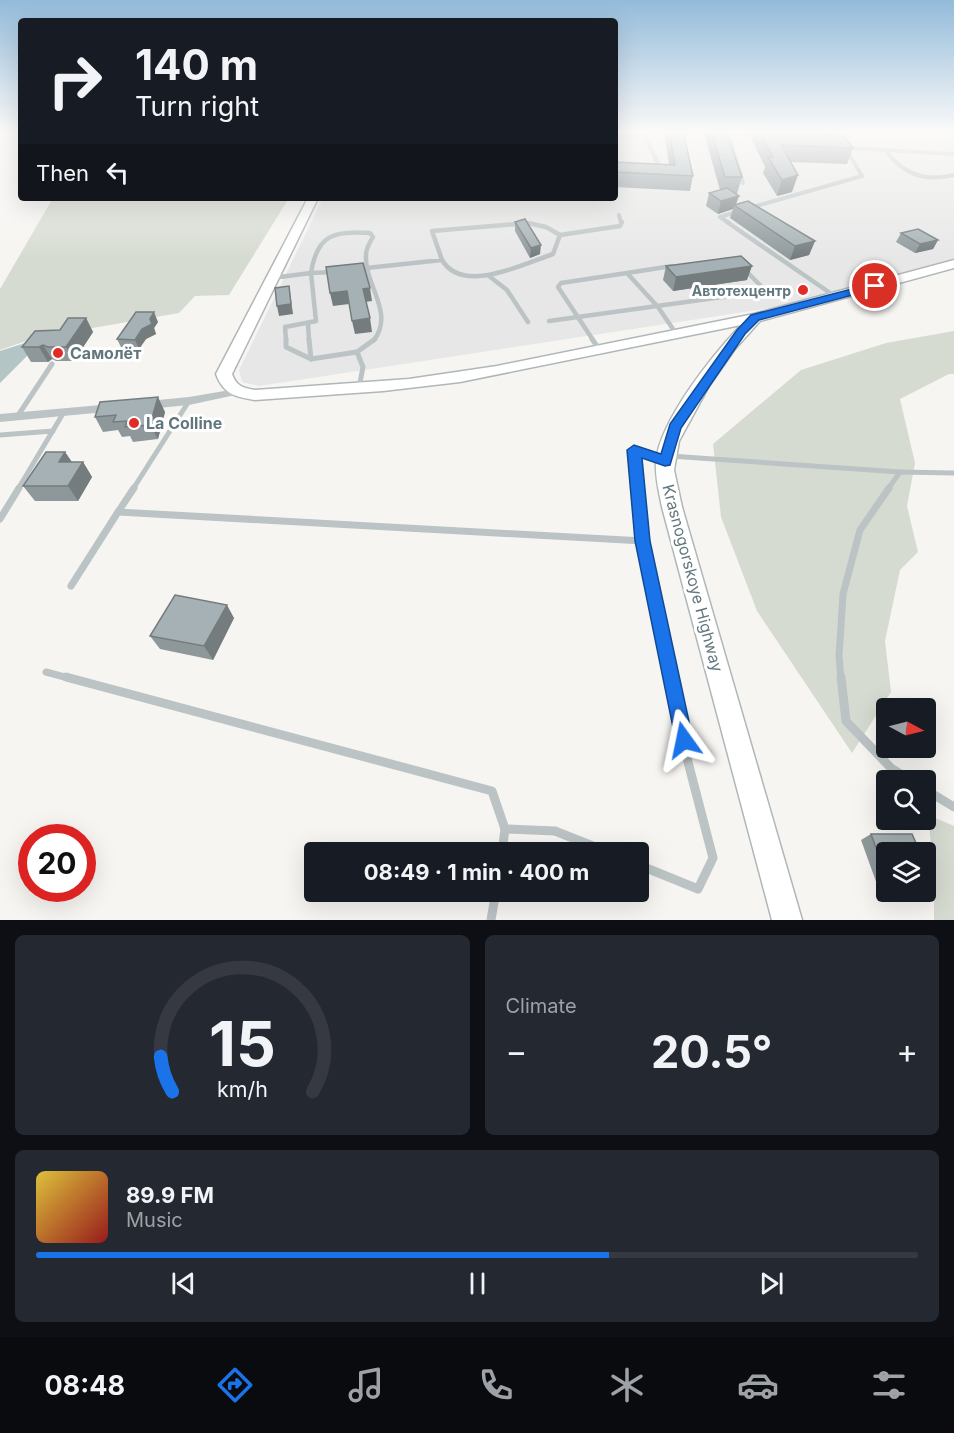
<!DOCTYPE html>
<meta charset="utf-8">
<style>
:root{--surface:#171b24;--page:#242831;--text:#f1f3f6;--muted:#9ea1a6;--line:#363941;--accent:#1a73e8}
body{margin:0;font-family:Inter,sans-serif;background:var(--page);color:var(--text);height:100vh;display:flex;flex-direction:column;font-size:22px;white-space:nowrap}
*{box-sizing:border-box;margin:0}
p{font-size:20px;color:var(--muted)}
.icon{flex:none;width:33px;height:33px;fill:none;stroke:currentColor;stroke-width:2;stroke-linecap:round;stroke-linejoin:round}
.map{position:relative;height:920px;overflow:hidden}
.details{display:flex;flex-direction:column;gap:15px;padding:15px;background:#0d0f14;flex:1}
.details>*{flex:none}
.hud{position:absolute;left:18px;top:18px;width:600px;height:183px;border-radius:6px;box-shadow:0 6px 24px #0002;background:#171b24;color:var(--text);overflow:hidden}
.needle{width:39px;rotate:97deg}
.tools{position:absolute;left:876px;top:698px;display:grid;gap:12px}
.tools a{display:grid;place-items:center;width:60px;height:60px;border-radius:6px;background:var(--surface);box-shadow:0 6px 24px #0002;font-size:30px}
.speed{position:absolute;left:18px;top:824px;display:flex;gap:12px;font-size:30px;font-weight:700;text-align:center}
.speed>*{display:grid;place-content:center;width:78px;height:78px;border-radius:50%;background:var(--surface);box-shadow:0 6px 24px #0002;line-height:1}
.speed .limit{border:9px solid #d22;background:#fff;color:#111}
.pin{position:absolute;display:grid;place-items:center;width:51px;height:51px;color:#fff;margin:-26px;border:3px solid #fff;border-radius:50%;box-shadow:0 2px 6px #0007}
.me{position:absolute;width:66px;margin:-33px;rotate:348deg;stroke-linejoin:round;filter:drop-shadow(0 0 4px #0008)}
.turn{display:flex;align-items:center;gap:21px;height:126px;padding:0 18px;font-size:27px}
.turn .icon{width:78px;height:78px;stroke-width:2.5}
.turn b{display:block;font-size:42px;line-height:51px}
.then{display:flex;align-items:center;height:57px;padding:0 18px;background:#0003;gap:12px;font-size:22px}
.big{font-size:45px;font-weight:700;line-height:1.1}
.details .card{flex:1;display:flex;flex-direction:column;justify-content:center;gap:9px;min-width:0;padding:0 21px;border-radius:9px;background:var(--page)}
.details .dial{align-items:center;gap:0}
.dial svg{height:156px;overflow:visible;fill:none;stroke:var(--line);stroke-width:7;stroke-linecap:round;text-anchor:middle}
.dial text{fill:var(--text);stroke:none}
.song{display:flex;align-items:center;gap:18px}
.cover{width:72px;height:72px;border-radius:9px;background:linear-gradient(135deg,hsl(50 70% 55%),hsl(0 70% 35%))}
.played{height:6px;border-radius:3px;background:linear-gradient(90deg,var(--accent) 65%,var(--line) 65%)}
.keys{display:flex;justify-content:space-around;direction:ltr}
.heat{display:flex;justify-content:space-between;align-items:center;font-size:33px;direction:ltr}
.details .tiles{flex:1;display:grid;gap:15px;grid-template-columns:1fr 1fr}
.card:last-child{grid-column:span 2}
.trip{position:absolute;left:304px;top:842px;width:345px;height:60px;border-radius:6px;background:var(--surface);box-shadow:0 6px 24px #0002;font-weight:700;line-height:60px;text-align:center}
.tab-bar{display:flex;height:96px;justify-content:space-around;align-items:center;background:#090b0e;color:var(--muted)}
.tab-bar .icon{width:42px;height:42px}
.tab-bar .selected{color:var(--accent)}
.tab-bar b{font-size:27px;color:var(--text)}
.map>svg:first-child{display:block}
.built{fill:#e6e7e6}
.green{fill:#d6dbd1}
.water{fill:#b3c5c5}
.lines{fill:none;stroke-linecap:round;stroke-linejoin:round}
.secondary-casing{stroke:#afb7b9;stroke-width:3}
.lane-far4{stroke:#bcc3c5;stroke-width:4}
.lane-far3{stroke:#bcc3c5;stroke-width:4.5}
.lane-far2{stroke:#bcc3c5;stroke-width:5}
.lane-far1{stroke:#bcc3c5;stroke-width:7}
.lane{stroke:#bcc3c5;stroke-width:9}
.street{fill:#bcc3c5;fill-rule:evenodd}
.secondary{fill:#fff;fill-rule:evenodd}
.wall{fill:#8e989b}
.shaded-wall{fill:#747c7e}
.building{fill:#a5b1b4;stroke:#747c7e;stroke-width:1.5}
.route{fill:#1a73e8;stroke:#114b97;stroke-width:1.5}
.poi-dot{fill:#e12b27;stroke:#fff;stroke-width:2}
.labels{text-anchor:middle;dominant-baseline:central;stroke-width:6;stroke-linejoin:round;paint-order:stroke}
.far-poi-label{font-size:14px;font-weight:bold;fill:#61777d;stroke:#fff;text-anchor:end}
.poi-label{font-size:16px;font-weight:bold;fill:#61777d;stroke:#fff;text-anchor:start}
.street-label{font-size:16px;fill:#61777d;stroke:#fff}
</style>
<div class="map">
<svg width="954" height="920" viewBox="0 0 954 920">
<rect width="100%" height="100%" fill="#f6f5f2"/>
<path class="built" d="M615 131H954V258L783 306 259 386 242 382 239 370 323 198H615Z"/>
<g class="green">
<path d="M53 198H289L229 295 195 296 179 313 35 338 0 350V289Z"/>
<path d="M954 331V374H949L900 399 915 463 907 506 918 552 900 570 885 641 891 692 852 753 757 611 721 517 713 444 801 370 886 343Z"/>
<path d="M928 815 954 826V920H934V874Z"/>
</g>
<path class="water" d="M25 343 32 351 0 383V351Z"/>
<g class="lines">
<defs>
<path id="secondary" d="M308 198H318L232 374C236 386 243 388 255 390L409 379 497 366 754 314 954 260V268L760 321 735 349 709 386 679 441 674 470 682 507 802 920H772L662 507C659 492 655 477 656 461 661 419 712 356 741 325L460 382 383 391 255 400C236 397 223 394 216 374Z"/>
</defs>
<use href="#secondary" class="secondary-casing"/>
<g class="lane-far4">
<path d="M716 131 760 136"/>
<path d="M728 132 743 183"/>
<path d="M644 135 659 165 654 167"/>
<path d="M615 137 644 135 643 131"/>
<path d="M847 148 954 154"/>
<path d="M887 152C904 175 926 182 954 175"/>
<path d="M749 208 862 176 846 149"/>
<path d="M619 215 621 223"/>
<path d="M526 223H529"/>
<path d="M729 223 720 217 739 211"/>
</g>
<g class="lane-far3">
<path d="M727 222 836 297"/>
<path d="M442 260C463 295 523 264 553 254L560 235"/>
<path d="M357 269 442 260 432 231 528 223 546 227 560 235 620 226 622 222"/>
<path d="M332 272 311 273C317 234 334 231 370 233L373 237C370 242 366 248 366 255 364 284 395 313 374 340"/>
<path d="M627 273 672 266"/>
<path d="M489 276 507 290 528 322"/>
<path d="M272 278 311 273 316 321 285 327 286 340"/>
<path d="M714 288 724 297"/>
<path d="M549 321 758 292 762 287 744 269"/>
<path d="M308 324 309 340"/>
<path d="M593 340 558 287 561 283 627 273 658 307 675 332"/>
</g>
<g class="lane-far2">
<path d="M286 339V347L311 359 357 352 363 367 359 388"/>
<path d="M309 339 311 359"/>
<path d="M592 339 599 349"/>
<path d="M357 352 375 339"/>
<path d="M17 417 52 364"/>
<path d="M0 435 53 431"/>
<path d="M670 456 900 472"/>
<path d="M18 489 64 412"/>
<path d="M133 489 189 401"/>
<path d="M638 489 634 450 663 461"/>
<path d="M888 489 900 472 954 473"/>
</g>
<g class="lane-far1">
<path d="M134 488 118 512 643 541 638 488"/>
<path d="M0 519 19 488"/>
<path d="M643 541 671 679"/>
<path d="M71 586 118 512"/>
<path d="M46 672 72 679"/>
<path d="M841 679 839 656 843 594 860 530 889 488"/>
</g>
<g class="lane">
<path d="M66 677 492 791 505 829"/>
<path d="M841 677 846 721 891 768 910 780"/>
<path d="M926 790 954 807"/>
<path d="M502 852 505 829 555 831 608 852"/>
<path d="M639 865 698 889 713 858 688 762 671 677"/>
<path d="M491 920 496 891"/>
</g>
<g class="street">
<path d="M236 389 241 392 240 394 189 405 148 409 142 405 148 401 189 397Z"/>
<path d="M112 404 118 408 116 411 0 422V414Z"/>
</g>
<use href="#secondary" class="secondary"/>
</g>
<g class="wall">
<path d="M664 131H683L693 176 690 191 615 187V162L669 165Z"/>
<path d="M704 131H726L742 177 737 194H736V205L815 241 809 255 790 260 730 218 733 209 718 214 706 206 709 193 720 190 704 133Z"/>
<path d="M755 131H785L853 148 847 164 790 162 792 192 777 196 763 173 765 167 752 140Z"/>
<path d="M515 222 540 254 530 258 515 231Z"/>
<path d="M901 233 938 240 933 249 915 253 896 242Z"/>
<path d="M666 266 747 280 673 291 663 280Z"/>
<path d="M86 318 93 332 74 361H56L52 359 48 362H31L22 347Z"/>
<path d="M158 322 154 328 156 334 146 339 139 349H122L117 339Z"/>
<path d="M100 402 165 412 158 439 133 442 130 436 122 437 118 430 103 432 95 417Z"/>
<path d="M65 452 72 462H83L92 477 78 501H35L23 486Z"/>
<path d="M234 618 213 660 160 649 150 636Z"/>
<path d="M871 834 886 852V887H878L861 840Z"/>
</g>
<g class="shaded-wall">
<path d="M798 175 792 192 777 196 782 180Z"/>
<path d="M739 196 735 207 734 205 733 209 718 214 721 201Z"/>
<path d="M938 240 933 249 915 253 920 244Z"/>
<path d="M815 241 809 255 790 260 795 246Z"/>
<path d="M541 245 540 254 530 258 531 248Z"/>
<path d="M752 266 747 280 673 291 676 277Z"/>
<path d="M289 286 293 314 279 316 277 306Z"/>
<path d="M370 288 372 301 365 302 363 289Z"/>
<path d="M347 291 349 304 333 306 330 293Z"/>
<path d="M154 312 158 322 154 328 156 334 146 339 139 349 135 340Z"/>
<path d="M86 318 93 332 74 361 66 347Z"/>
<path d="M370 318 372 332 355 334 352 321Z"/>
<path d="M43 345 52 359 48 362 39 347Z"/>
<path d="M158 397 165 412 158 439 150 425Z"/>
<path d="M65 452 75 467 59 462Z"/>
<path d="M83 462 92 477 78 501 68 486Z"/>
<path d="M227 605 234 618 213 660 204 646Z"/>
</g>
<g class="building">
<path d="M669 131H683L693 176 615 172V162L675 165Z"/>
<path d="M711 131H726L742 177H725Z"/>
<path d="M759 131H785L844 136 853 148 781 145 798 175 782 180 768 157H773Z"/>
<path d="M727 188 739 196 721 201 709 193Z"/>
<path d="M748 201 815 241 795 246 734 205Z"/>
<path d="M525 219 541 245 531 248 515 222Z"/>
<path d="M918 229 938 240 920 244 901 233Z"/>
<path d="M741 256 752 266 676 277 666 266Z"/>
<path d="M363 263 370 288 363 289 370 318 352 321 347 291 330 293 326 267Z"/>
<path d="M289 286 291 304 277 306 275 288Z"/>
<path d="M136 312H154L150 319 152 324 142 329 135 340 117 339Z"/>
<path d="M68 318H86L66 347H48L43 345 39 347H22L35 331 60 330Z"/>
<path d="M158 397 150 425 125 427 127 421 113 422 116 415 95 417 100 402Z"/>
<path d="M46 452H65L59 462H83L68 486H23Z"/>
<path d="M175 595 227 605 204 646 150 636Z"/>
<path d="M871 834H912L920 852H886V875Z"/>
<path d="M926 865 932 881H926Z"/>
</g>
<linearGradient id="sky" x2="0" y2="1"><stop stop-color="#93bbda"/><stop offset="0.51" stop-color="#fbfaf9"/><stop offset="1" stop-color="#fbfaf9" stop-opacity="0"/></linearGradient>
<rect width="954" height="259" fill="url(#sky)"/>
<path class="route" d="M875 283 879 284V288L759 320 745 334 681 428 670 465 665 466 642 458 650 541 693 740 690 747 684 750 677 747 635 541 627 450 634 445 661 454 670 424 737 330 751 315Z"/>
<g class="poi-dot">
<circle cx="803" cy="290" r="6"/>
<circle cx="58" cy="353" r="6"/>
<circle cx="134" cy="423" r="6"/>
</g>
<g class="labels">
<g class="far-poi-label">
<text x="791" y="290">Автотехцентр</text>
</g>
<g class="poi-label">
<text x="70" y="353">Самолёт</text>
<text x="146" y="423">La Colline</text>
</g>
<g class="street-label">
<text transform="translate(693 578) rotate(75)">Krasnogorskoye Highway</text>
</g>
</g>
</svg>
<div class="tools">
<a><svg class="needle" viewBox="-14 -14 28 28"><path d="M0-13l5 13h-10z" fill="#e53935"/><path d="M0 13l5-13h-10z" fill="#9ea1a6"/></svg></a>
<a><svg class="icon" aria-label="search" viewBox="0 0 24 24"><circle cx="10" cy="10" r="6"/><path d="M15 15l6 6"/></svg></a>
<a><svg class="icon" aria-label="layers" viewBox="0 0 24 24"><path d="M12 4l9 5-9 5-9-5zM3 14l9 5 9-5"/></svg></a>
</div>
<div class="speed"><div class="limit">20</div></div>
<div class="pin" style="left:875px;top:286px;background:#d93025"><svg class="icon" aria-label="arrive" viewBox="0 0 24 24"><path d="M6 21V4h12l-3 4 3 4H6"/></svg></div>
<svg class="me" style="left:684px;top:740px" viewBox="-20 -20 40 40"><path d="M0-17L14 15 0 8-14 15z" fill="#1a73e8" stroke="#fff" stroke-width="4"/></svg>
<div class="trip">08:49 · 1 min · 400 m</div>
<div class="hud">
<div class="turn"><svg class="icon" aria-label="right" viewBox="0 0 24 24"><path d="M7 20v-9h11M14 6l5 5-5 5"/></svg><div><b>140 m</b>Turn right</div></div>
<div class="then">Then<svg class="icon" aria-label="left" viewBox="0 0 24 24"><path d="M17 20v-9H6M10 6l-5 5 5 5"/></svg></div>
</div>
</div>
<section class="details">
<div class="tiles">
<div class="card dial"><svg viewBox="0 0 100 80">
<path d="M14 69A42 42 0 1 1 86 69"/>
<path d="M14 69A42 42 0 0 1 8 51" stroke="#1a73e8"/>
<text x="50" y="56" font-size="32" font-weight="700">15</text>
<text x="50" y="72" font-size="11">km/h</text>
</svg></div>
<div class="card"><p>Climate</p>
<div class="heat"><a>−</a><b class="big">20.5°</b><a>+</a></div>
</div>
<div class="card">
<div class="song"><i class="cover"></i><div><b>89.9 FM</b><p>Music</p></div></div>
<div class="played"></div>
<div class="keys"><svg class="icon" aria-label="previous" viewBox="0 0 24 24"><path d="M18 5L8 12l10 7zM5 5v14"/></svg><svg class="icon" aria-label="pause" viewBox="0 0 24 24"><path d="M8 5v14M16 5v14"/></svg><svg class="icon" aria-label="next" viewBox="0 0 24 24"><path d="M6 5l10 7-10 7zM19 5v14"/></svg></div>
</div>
</div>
</section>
<nav class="tab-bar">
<b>08:48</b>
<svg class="icon selected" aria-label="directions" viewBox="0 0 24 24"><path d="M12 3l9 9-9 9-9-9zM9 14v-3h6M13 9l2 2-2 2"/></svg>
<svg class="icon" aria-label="music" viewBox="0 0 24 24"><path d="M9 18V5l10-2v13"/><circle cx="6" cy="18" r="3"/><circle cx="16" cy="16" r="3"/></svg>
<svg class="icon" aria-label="phone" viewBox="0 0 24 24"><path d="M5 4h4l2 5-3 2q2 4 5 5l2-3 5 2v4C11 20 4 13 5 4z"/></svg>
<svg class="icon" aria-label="climate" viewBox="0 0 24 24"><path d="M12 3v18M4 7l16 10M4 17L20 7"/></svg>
<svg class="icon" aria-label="car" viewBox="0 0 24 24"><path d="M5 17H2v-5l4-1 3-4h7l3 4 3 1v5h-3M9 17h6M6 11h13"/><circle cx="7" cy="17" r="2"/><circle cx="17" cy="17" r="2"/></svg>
<svg class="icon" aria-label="filters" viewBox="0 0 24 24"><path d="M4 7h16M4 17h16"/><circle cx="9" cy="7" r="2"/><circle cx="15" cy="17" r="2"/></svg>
</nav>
